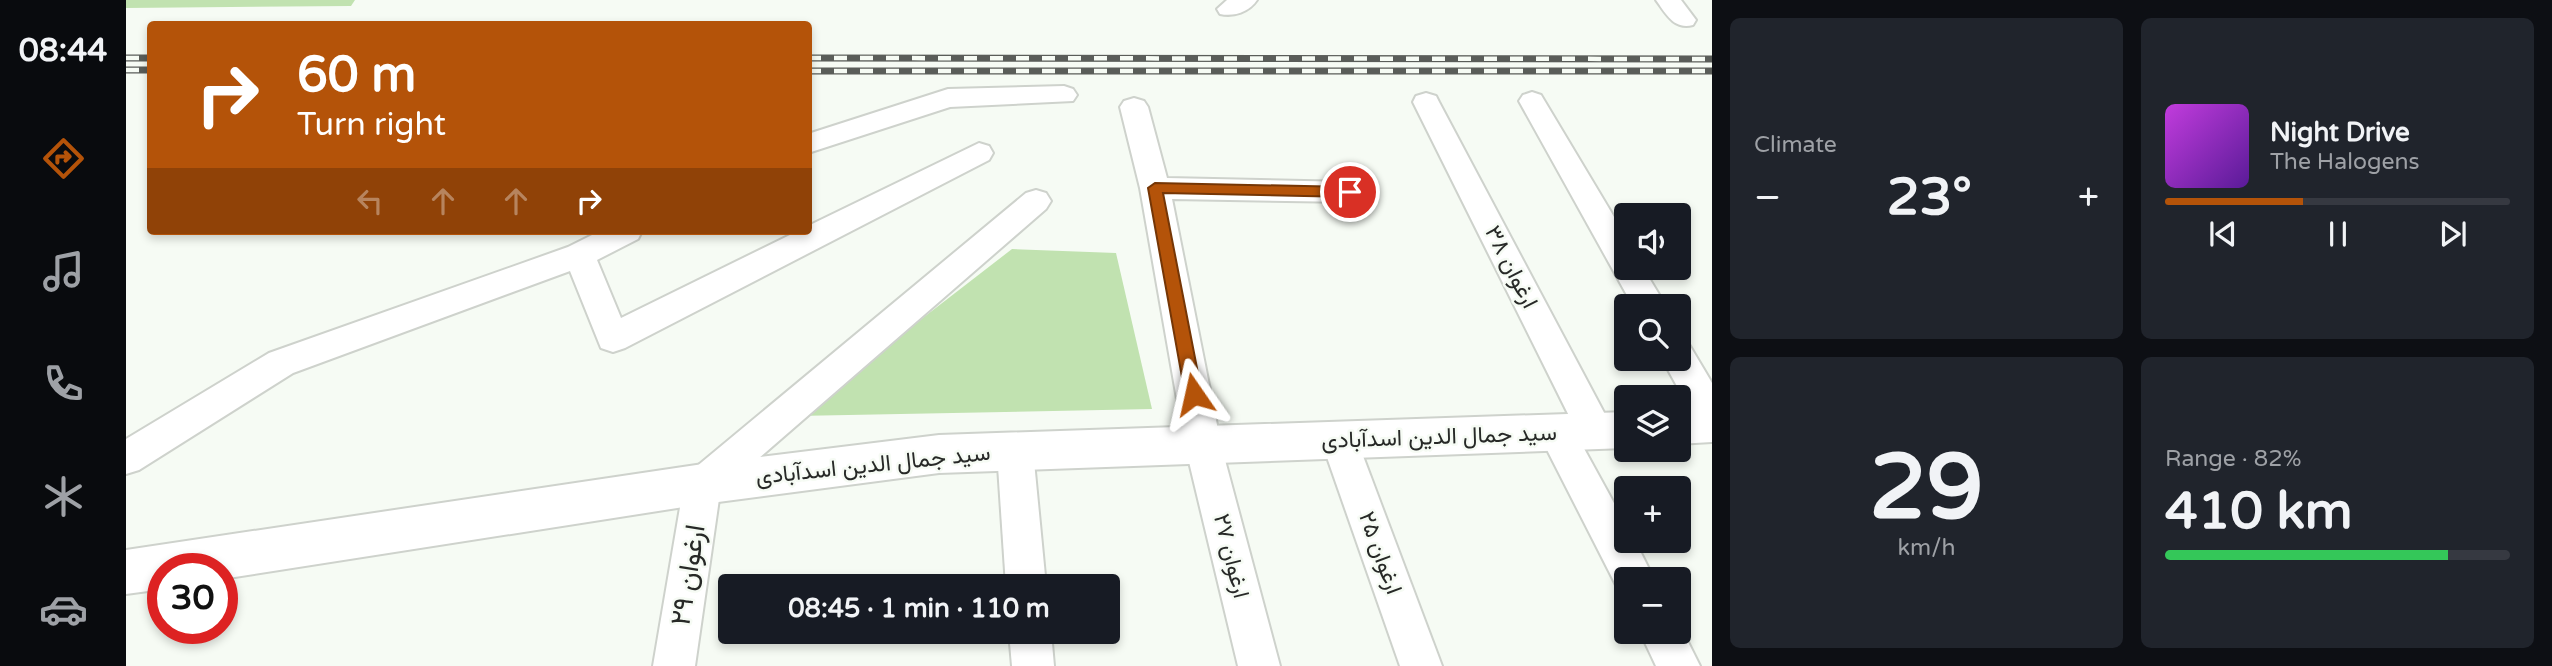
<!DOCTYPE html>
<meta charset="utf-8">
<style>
:root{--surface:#171b24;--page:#20242c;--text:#f1f3f6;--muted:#9ea1a6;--line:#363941;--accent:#b45309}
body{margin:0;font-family:"Varela Round",Vazirmatn,sans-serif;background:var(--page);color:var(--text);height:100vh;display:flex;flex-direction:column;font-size:26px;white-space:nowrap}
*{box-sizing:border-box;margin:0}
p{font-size:23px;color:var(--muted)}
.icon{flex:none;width:38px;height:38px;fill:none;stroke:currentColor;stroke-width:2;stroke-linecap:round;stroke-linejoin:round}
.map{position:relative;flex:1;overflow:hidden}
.sheet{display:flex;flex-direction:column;gap:18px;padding:18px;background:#0d0f14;width:840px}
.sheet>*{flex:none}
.guide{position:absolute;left:21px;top:21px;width:665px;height:214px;border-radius:7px;box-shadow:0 4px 10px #0003;background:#b45309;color:#fff;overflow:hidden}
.buttons{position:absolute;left:1488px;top:203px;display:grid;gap:14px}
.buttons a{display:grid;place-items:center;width:77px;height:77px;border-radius:7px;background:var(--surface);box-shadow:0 4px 10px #0003;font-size:35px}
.speed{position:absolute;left:21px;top:553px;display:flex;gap:14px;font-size:35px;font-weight:700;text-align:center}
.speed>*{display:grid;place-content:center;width:91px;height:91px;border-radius:50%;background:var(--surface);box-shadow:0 4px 10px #0003;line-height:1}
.speed .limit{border:10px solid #d22;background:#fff;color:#111}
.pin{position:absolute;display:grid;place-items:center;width:60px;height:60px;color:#fff;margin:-30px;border:4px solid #fff;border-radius:50%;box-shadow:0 2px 7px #0007}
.me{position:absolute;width:77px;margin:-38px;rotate:349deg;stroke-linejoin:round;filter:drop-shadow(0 0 5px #0008)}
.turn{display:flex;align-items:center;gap:24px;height:147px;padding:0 35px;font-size:32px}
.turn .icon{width:91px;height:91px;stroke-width:2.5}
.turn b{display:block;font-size:49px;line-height:60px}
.lanes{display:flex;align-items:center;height:66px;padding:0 35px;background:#0003;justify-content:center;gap:35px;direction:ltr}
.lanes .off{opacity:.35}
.big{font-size:52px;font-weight:800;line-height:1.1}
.sheet .widget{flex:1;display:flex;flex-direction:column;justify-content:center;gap:10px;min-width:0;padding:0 24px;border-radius:10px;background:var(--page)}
.sheet .dial{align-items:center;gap:0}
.dial b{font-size:91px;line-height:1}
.song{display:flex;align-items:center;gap:21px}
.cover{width:84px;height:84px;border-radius:10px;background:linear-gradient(135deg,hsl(290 70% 55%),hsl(270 70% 35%))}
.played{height:7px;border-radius:4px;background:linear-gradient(90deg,var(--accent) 40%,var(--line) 40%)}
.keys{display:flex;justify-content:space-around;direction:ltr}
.heat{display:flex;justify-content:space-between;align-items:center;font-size:38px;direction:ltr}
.charge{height:10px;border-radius:5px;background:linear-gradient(90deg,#34c759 82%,var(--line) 0)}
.sheet .tiles{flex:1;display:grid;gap:18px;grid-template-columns:repeat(2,1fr)}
.trip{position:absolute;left:592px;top:574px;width:402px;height:70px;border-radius:7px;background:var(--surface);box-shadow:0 4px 10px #0003;font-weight:800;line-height:70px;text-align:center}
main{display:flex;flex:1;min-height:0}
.menu{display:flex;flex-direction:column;width:126px;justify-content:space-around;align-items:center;background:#090b0e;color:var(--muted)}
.menu .icon{width:49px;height:49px}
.menu .selected{color:var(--accent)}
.menu b{font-size:32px;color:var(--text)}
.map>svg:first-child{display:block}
.green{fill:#c1e2b0}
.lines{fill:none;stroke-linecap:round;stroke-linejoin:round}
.minor-casing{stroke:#ced2cc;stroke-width:4}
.tertiary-casing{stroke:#ced2cc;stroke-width:4}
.minor{fill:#fff;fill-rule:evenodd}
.tertiary{fill:#fff;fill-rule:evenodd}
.rail-casing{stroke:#5a5d59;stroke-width:7}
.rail{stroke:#f6fbf4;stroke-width:4.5;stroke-dasharray:13;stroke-linecap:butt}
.route{fill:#b45309;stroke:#753606;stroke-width:2}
.labels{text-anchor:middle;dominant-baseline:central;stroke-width:5;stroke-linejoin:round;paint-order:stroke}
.street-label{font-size:23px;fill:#272927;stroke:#f6fbf4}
.near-street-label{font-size:28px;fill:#272927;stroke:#f6fbf4}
</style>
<main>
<nav class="menu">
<b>08:44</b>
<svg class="icon selected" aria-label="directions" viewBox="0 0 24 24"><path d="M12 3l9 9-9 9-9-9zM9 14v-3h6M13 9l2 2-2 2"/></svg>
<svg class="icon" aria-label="music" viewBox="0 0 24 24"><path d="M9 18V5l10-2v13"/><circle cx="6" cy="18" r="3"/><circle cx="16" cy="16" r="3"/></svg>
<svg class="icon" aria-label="phone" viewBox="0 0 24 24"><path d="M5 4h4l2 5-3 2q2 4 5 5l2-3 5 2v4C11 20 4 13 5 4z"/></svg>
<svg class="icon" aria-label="climate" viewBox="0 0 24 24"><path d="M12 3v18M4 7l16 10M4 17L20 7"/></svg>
<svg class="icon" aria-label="car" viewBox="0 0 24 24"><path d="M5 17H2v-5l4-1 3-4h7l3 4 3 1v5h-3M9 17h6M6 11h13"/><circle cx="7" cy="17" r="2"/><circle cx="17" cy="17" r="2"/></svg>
</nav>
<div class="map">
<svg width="1586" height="666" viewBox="0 0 1586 666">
<rect width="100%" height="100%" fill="#f6fbf4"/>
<g class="green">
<path d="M0 0H229L225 6 0 8Z"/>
<path d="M886 249 990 253 1026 409 670 416Z"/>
</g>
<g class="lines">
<defs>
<g id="minor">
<path d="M1101 0H1131C1123 12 1108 17 1094 14L1091 9Z"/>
<path d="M1530 0H1555L1570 20 1567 25C1548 30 1540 14 1530 0Z"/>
<path d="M938 86 947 89 951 95 947 101 824 107 682 153V134L822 89Z"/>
<path d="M1406 92 1415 95 1500 237V268H1517L1540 306H1507L1393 101 1397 95Z"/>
<path d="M1300 93 1310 96 1313 102 1483 422 1488 433 1483 444 1470 449 1457 444 1287 102 1290 96Z"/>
<path d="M1008 98 1018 101 1022 107 1041 178 1224 182 1234 185 1239 192 1234 199 1224 202 1046 199 1095 445 1154 666H1112L1059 445 1014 188 994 107 998 101Z"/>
<path d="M853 143 863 146 867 153 863 160 499 348 487 352 475 348 444 271 167 373 13 470 0 474V439L143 353 442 247 474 231H516L512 239 471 260 495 318 672 231H682V226Z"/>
<path d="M910 190 920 193 925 201 920 209 594 492 569 666H527L558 484 564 472 900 193Z"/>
<path d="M1552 342 1564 346 1586 383V430L1573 426 1536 359H1552Z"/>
<path d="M1431 418 1444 423 1500 525V541H1509L1528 579H1500V595L1494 593 1413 434 1418 423Z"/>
<path d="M1213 424 1226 429 1231 440 1316 666H1274L1195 440 1200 429Z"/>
<path d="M889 435 902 440 907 451 920 586H880L871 451 876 440Z"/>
<path d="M1552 622 1574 666H1530L1514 632H1552Z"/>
<path d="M883 632H925L928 666H886Z"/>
</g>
<g id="tertiary">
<path d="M1586 406V442L1552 444V408Z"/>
<path d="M1500 412V448L813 473 577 504 96 579V569H37V589L0 594V550L577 464 813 435Z"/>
</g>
</defs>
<use href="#minor" class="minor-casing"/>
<use href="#tertiary" class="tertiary-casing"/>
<use href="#minor" class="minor"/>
<use href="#tertiary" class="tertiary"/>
<defs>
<g id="rail">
<path d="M0 58H24"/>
<path d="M682 58 1586 59"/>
<path d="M0 70H24"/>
<path d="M682 71H1586"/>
</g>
</defs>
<use href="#rail" class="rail-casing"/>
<use href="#rail" class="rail"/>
</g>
<path class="route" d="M1029 183 1224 187 1231 192 1224 197 1037 193 1076 394 1068 401 1059 394 1022 188Z"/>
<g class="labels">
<g class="street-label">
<text transform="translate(1385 267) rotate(63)">ارغوان ۳۸</text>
<text transform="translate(1313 437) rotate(-2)">سید جمال الدین اسدآبادی</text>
<text transform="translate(747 465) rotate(-6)">سید جمال الدین اسدآبادی</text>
<text transform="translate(1254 553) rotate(70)">ارغوان ۲۵</text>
<text transform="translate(1105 556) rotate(76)">ارغوان ۲۷</text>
</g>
<g class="near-street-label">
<text transform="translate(562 575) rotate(-81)">ارغوان ۲۹</text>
</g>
</g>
</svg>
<div class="buttons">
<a><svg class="icon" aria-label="sound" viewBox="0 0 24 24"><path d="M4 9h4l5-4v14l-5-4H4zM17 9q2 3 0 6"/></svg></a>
<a><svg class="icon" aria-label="search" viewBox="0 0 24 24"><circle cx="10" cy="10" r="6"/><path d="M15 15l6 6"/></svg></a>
<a><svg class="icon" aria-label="layers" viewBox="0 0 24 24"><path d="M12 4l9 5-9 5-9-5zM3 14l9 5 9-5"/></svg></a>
<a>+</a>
<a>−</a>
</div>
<div class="speed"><div class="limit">30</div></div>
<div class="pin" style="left:1224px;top:192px;background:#d93025"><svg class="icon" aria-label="arrive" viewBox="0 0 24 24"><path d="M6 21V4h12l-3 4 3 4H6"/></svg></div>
<svg class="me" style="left:1068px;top:394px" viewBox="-20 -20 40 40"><path d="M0-17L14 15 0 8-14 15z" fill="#b45309" stroke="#fff" stroke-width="4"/></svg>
<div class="trip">08:45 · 1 min · 110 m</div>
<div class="guide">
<div class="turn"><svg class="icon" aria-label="right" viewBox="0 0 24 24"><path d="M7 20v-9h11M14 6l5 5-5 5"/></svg><div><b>60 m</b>Turn right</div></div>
<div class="lanes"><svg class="icon off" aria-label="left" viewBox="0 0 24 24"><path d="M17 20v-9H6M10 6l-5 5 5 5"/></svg><svg class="icon off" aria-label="ahead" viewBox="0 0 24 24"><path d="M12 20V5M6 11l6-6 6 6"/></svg><svg class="icon off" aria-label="ahead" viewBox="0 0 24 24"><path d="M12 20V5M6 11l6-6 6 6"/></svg><svg class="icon" aria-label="right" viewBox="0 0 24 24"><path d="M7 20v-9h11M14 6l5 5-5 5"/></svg></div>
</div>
</div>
<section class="sheet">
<div class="tiles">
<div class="widget"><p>Climate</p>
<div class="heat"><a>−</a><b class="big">23°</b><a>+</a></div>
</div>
<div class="widget">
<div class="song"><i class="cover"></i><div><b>Night Drive</b><p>The Halogens</p></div></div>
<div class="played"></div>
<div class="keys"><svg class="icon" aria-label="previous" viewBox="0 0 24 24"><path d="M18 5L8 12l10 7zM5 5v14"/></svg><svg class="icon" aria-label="pause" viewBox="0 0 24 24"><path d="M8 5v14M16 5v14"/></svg><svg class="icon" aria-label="next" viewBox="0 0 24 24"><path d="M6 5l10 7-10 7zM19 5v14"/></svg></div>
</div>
<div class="widget dial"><b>29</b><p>km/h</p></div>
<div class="widget"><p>Range · 82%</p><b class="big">410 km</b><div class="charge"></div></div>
</div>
</section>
</main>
